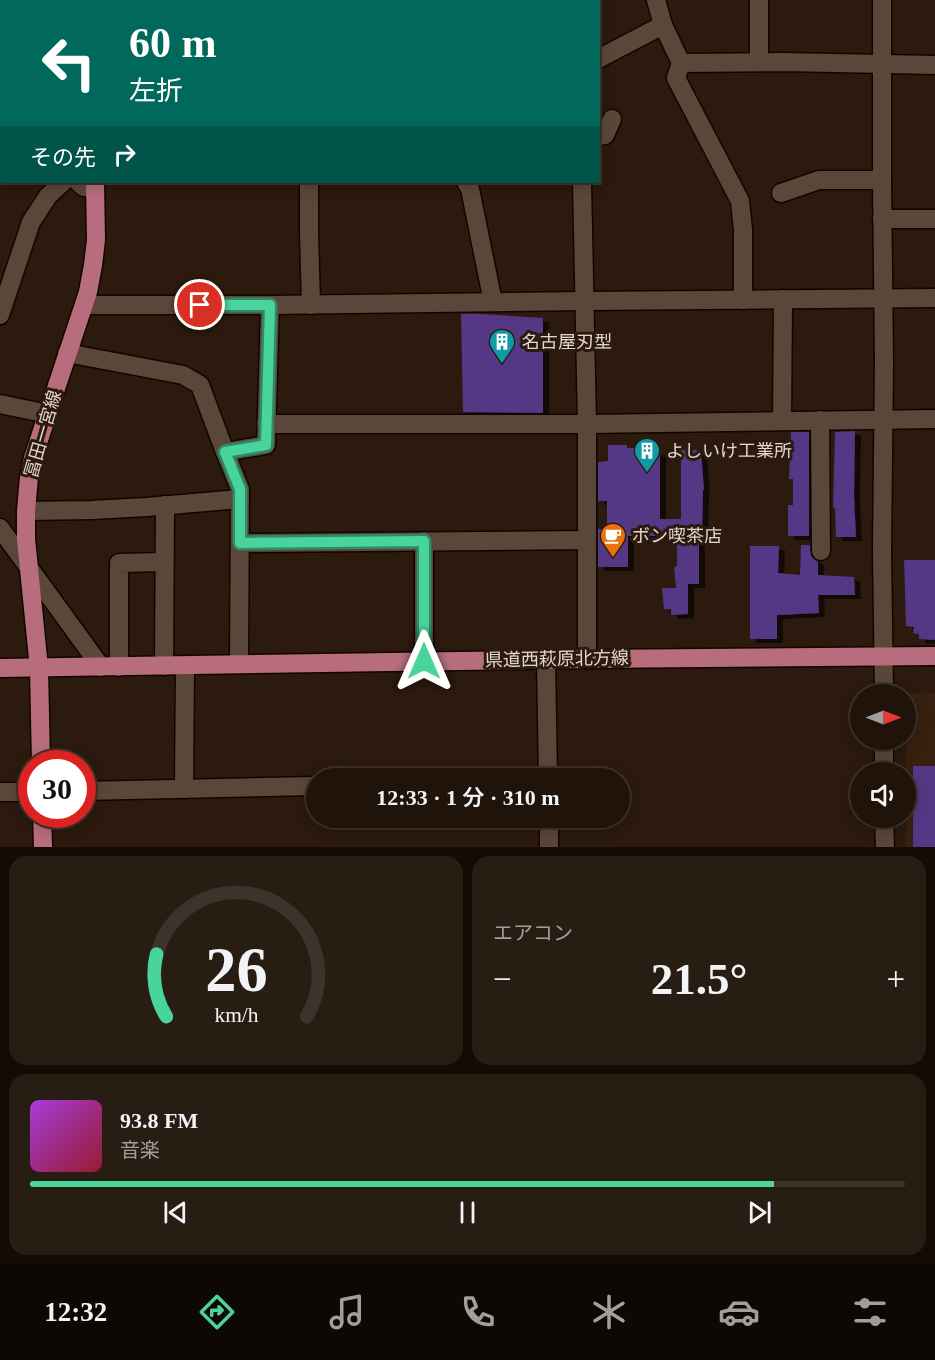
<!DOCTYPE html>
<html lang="ja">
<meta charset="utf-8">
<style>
:root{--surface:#20140a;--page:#281d13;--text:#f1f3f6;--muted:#a29e9c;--line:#3d332b;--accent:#49d49c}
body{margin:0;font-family:"Times New Roman","Noto Sans JP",serif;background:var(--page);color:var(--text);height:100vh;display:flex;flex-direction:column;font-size:22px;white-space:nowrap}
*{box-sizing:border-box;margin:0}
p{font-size:20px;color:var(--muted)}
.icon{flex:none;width:33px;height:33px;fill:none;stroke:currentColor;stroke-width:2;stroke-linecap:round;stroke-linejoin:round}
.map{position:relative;height:847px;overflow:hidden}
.sheet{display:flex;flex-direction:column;gap:9px;padding:9px;background:#120b06;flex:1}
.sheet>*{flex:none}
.banner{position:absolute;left:0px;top:0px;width:600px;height:183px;box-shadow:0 3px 15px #0003,0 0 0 2px var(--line);background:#00695c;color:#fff;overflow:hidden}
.needle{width:39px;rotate:90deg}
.tools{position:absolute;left:850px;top:684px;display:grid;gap:12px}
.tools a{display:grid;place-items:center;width:66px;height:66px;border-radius:50%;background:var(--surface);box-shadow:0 3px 15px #0003,0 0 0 2px var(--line);font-size:30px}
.speed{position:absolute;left:18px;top:750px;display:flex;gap:12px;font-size:30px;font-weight:700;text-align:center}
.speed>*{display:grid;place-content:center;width:78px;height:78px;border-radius:50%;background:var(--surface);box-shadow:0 3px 15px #0003,0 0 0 2px var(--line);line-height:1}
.speed .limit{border:9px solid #d22;background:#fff;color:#111}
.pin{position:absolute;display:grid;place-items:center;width:51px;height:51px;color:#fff;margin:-26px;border:3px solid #fff;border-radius:50%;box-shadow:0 2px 6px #0007}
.me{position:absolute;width:66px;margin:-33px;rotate:0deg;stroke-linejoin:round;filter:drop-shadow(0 0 4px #0008)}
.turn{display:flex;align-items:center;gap:21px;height:126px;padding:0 30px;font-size:27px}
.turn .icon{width:78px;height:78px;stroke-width:2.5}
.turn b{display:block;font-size:42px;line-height:51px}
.then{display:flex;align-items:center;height:57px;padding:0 30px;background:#0003;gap:12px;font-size:22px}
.big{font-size:45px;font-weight:600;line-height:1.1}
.sheet .card{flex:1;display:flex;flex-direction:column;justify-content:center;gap:9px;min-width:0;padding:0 21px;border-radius:18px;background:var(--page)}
.sheet .dial{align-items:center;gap:0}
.dial svg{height:156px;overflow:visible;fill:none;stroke:var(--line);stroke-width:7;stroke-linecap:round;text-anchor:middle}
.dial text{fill:var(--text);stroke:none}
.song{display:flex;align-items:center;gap:18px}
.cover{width:72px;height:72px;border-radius:9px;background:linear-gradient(135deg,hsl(280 70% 55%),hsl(350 70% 35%))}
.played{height:6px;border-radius:3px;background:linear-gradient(90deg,var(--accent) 85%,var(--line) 85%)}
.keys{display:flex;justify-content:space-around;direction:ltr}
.heat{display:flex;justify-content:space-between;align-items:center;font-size:33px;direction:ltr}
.sheet .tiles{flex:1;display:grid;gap:9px;grid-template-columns:1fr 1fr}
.card:last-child{grid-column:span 2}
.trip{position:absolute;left:306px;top:768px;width:324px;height:60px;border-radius:30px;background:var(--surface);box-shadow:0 3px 15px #0003,0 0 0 2px var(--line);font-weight:600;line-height:60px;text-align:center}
.tabs{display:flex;height:96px;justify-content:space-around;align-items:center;background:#0d0804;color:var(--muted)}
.tabs .icon{width:42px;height:42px}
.tabs .active{color:var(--accent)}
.tabs b{font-size:27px;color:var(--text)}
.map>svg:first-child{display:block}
.built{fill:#37200f}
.building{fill:#553785;filter:url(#shadow)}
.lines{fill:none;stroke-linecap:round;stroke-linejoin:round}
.minor-casing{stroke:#120500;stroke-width:21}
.major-casing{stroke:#120500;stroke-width:21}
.minor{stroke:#5b4739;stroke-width:18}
.major{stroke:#b76d7c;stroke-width:18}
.route-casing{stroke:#2f8a65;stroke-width:15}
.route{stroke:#49d49c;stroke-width:10}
.labels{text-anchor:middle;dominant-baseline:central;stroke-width:6;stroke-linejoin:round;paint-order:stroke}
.poi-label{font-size:18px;fill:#e3d6ce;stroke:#2b1a0d;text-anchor:start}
.street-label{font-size:18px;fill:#e3d6ce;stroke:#2b1a0d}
</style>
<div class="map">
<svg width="935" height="847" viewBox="0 0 935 847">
<defs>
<filter id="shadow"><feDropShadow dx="6" dy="4" stdDeviation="0" flood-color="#0009"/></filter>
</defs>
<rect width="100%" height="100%" fill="#2b1a0d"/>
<rect class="built" x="906" y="693" width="29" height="154"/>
<g class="building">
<path d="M461 314H481L543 318V413L463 412Z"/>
<path d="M855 431 854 496 856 537H836L835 508 833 507 835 432Z"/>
<path d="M791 432H809V536H788V505H793V479H789Z"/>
<path d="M608 445H627V448H651L650 452 660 451V519H681V450H701L704 490H703L702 537H699V584H688V614L671 615V609H664L662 588H676L674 567 677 566V537H668V536H628V567H598V529H607V501H598V462L608 461Z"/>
<path d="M801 545H810L811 556 815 560 818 562V575L854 577 855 595H818L819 613 777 615V639H750V546H779L778 573 800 575Z"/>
<path d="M904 560H935V640L919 639V634L913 633 914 627 906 626Z"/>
<rect x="913" y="766" width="22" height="81"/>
</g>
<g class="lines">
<defs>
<g id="minor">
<path d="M252 0 253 2"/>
<path d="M428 0 429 2"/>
<path d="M538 0V2"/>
<path d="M656 0 663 25 681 63 784 62 935 65"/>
<path d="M759 0V62"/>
<path d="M882 0V180L884 362 882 551 884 694"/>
<path d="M32 2 33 0"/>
<path d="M49 2 50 0"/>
<path d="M211 2 213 0"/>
<path d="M0 39 2 38"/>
<path d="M0 59 2 57"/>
<path d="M598 59 663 25"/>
<path d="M681 63 676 78 740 201 743 230V300"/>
<path d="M0 119 2 120"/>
<path d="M598 136 605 135 612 119"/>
<path d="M78 182 84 187 94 188"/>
<path d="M309 182V234L311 305"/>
<path d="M466 182 470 189 493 302"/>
<path d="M582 182 587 424V659"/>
<path d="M781 193 819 180H882"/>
<path d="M882 219H935"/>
<path d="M84 305H270L584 301 935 298"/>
<path d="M0 315 31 222 48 196 63 182"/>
<path d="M67 353 183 375 200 385 225 452 240 489 239 664"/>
<path d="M0 404 48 414"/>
<path d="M820 420 821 551"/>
<path d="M782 421 783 299"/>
<path d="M266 424H587L935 419"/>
<path d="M225 452 266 445 270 305"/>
<path d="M26 511 92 510 147 507 240 499"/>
<path d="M0 528 101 667"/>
<path d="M424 541V661"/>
<path d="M240 543 587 540"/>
<path d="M546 659 548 778"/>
<path d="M164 666 165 505"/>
<path d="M119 667V563L164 562"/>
<path d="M884 740V772"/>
<path d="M184 789 185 666"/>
<path d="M82 791 314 786"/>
<path d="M0 792H32"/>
<path d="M549 818V847"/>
<path d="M884 818 885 847"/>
</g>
<g id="major">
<path d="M102 0 103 2"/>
<path d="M0 668 587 659 935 656"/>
<path d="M41 764 39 668 26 539V511L29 477 33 458 88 292 93 265 96 240 95 182"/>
<path d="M42 814 43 847"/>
</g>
</defs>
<use href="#minor" class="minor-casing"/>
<use href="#major" class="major-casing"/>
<use href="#minor" class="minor"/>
<use href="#major" class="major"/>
</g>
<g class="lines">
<defs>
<path id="route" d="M200 305H270L266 445 225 452 240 489V543L424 541V661"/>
</defs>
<use href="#route" class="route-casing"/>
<use href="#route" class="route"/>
</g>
<defs>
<symbol id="building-pin" viewBox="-11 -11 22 30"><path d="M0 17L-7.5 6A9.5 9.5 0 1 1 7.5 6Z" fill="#0f9aa8" stroke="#2b1a0d"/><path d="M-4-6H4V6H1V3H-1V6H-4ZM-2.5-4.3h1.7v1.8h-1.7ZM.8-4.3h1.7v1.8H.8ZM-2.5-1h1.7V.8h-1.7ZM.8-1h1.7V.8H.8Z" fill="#fff"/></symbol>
<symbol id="cafe-pin" viewBox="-11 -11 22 30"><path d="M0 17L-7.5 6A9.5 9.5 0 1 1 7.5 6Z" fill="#e8710a" stroke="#2b1a0d"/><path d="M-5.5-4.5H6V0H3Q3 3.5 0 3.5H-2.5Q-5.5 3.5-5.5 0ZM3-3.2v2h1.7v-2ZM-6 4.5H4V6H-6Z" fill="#fff"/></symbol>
</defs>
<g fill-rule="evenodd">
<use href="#building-pin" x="487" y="327" width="30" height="40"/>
<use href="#building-pin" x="632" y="436" width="30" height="40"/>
<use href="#cafe-pin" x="598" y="521" width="30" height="40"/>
</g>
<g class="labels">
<g class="poi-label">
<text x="522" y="342">名古屋刃型</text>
<text x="666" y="451">よしいけ工業所</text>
<text x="632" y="536">ボン喫茶店</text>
</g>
<g class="street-label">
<text transform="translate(43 434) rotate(-74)">冨田一宮線</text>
<text transform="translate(557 659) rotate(-1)">県道西萩原北方線</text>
</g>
</g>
</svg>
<div class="tools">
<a><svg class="needle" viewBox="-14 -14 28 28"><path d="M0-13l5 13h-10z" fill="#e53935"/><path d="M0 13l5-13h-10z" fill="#a29e9c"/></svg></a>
<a><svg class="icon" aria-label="sound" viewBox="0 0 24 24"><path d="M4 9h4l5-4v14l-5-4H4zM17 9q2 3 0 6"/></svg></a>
</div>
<div class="speed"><div class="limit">30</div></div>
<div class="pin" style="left:200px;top:305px;background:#d93025"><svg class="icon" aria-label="arrive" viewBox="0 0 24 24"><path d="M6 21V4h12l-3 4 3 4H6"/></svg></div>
<svg class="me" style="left:424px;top:661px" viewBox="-20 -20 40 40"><path d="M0-17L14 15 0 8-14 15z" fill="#49d49c" stroke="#fff" stroke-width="4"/></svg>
<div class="trip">12:33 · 1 分 · 310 m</div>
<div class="banner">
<div class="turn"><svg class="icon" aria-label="left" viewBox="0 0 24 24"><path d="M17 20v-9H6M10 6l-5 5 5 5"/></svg><div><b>60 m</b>左折</div></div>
<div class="then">その先<svg class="icon" aria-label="right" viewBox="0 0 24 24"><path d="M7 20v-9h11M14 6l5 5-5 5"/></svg></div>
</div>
</div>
<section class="sheet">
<div class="tiles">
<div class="card dial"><svg viewBox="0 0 100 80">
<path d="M14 69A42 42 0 1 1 86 69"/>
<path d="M14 69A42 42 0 0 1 9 37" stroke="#49d49c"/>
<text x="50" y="56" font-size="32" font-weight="700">26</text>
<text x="50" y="72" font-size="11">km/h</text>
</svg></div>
<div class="card"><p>エアコン</p>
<div class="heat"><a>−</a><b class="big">21.5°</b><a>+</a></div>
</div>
<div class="card">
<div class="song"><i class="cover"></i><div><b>93.8 FM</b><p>音楽</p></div></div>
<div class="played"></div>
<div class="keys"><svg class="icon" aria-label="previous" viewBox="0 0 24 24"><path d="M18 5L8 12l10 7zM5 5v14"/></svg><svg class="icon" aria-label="pause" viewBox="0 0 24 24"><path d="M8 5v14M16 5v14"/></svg><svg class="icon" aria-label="next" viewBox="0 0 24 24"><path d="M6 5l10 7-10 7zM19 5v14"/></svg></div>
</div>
</div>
</section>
<nav class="tabs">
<b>12:32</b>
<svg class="icon active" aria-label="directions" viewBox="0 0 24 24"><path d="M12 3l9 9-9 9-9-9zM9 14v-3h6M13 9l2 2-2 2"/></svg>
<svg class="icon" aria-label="music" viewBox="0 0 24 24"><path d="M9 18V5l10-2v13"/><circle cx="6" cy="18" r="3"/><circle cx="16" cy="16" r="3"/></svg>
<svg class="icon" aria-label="phone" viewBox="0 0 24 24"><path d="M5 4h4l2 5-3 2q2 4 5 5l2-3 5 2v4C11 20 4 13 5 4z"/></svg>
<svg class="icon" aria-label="climate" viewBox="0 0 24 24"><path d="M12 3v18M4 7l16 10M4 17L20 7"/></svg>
<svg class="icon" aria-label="car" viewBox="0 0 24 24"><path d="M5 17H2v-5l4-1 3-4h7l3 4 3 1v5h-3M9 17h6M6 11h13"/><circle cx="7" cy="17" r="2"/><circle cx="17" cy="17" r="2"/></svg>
<svg class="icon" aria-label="filters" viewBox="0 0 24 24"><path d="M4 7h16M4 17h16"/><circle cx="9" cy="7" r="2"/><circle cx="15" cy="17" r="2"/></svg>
</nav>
